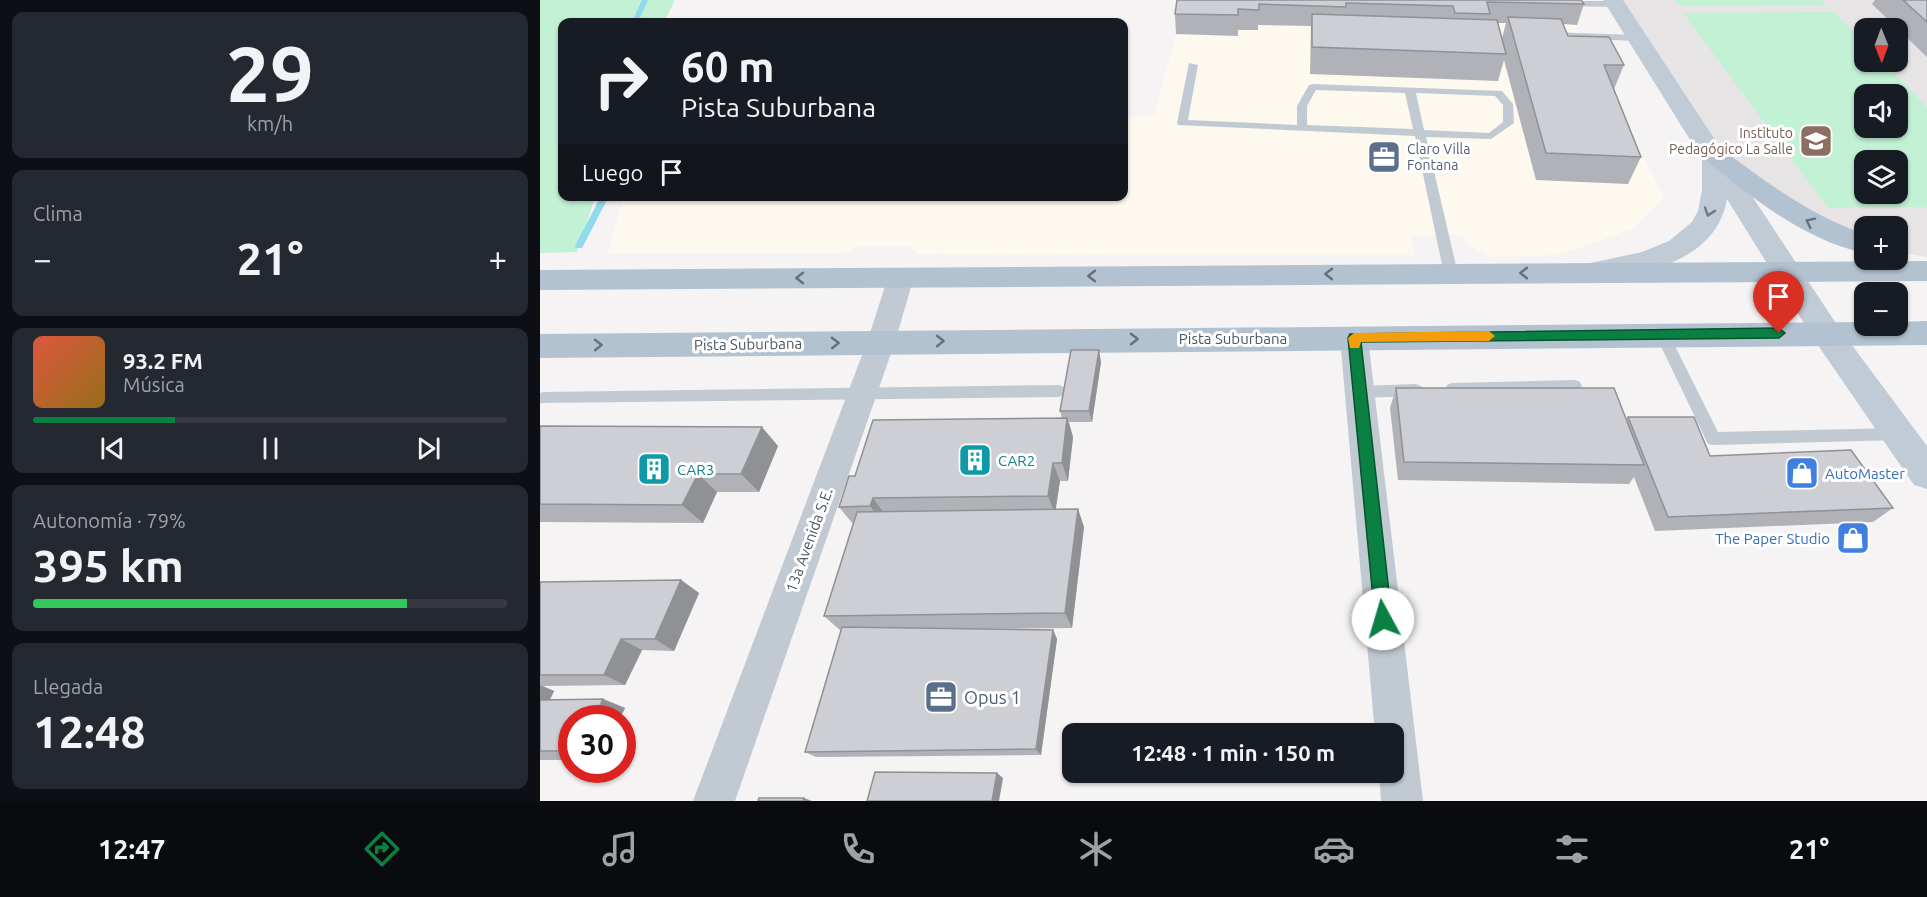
<!DOCTYPE html>
<html lang="es">
<meta charset="utf-8">
<style>
:root{--surface:#171b24;--page:#242831;--text:#f1f3f6;--muted:#9ea1a6;--line:#363941;--accent:#0b8043}
body{margin:0;font-family:Ubuntu,sans-serif;background:var(--page);color:var(--text);height:100vh;display:flex;flex-direction:column;font-size:22px;white-space:nowrap}
*{box-sizing:border-box;margin:0}
p{font-size:20px;color:var(--muted)}
.icon{flex:none;width:33px;height:33px;fill:none;stroke:currentColor;stroke-width:2;stroke-linecap:round;stroke-linejoin:round}
.map{position:relative;flex:1;overflow:hidden}
.drawer{display:flex;flex-direction:column;gap:12px;padding:12px;background:#0d0f14;width:540px}
.drawer>*{flex:none}
.top-card{position:absolute;left:18px;top:18px;width:570px;height:183px;border-radius:12px;box-shadow:0 2px 4px #0004;background:#171b24;color:var(--text);overflow:hidden}
.needle{width:39px;rotate:179deg}
.tools{position:absolute;left:1314px;top:18px;display:grid;gap:12px}
.tools a{display:grid;place-items:center;width:54px;height:54px;border-radius:12px;background:var(--surface);box-shadow:0 2px 4px #0004;font-size:30px}
.speed{position:absolute;left:18px;top:705px;display:flex;gap:12px;font-size:30px;font-weight:700;text-align:center}
.speed>*{display:grid;place-content:center;width:78px;height:78px;border-radius:50%;background:var(--surface);box-shadow:0 2px 4px #0004;line-height:1}
.speed .limit{border:9px solid #d22;background:#fff;color:#111}
.pin{position:absolute;display:grid;place-items:center;width:51px;height:51px;color:#fff;margin:-62px -26px;border-radius:50% 50% 50% 0;rotate:-45deg;box-shadow:0 0 6px #0007}
.pin .icon{rotate:45deg}
.me{position:absolute;width:66px;margin:-33px;rotate:354deg;stroke-linejoin:round;filter:drop-shadow(0 0 4px #0008)}
.turn{display:flex;align-items:center;gap:21px;height:126px;padding:0 24px;font-size:27px}
.turn .icon{width:78px;height:78px;stroke-width:2.5}
.turn b{display:block;font-size:42px;line-height:51px}
.then{display:flex;align-items:center;height:57px;padding:0 24px;background:#0003;gap:12px;font-size:22px}
.big{font-size:45px;font-weight:600;line-height:1.1}
.drawer .tile{flex:1;display:flex;flex-direction:column;justify-content:center;gap:9px;min-width:0;padding:0 21px;border-radius:12px;background:var(--page)}
.drawer .dial{align-items:center;gap:0}
.dial b{font-size:78px;line-height:1}
.song{display:flex;align-items:center;gap:18px}
.cover{width:72px;height:72px;border-radius:9px;background:linear-gradient(135deg,hsl(10 70% 55%),hsl(40 70% 35%))}
.played{height:6px;border-radius:3px;background:linear-gradient(90deg,var(--accent) 30%,var(--line) 30%)}
.keys{display:flex;justify-content:space-around;direction:ltr}
.heat{display:flex;justify-content:space-between;align-items:center;font-size:33px;direction:ltr}
.charge{height:9px;border-radius:4px;background:linear-gradient(90deg,#34c759 79%,var(--line) 0)}
.trip{position:absolute;left:522px;top:723px;width:342px;height:60px;border-radius:12px;background:var(--surface);box-shadow:0 2px 4px #0004;font-weight:600;line-height:60px;text-align:center}
.menu{display:flex;height:96px;justify-content:space-around;align-items:center;background:#090b0e;color:var(--muted)}
.menu .icon{width:42px;height:42px}
.menu .on{color:var(--accent)}
.menu b{font-size:27px;color:var(--text)}
main{display:flex;flex:1;min-height:0}
.map>svg:first-child{display:block}
.commercial{fill:#fdf9ef}
.education{fill:#e6e4e5;fill-rule:evenodd}
.green{fill:#c3f1d5;fill-rule:evenodd}
.lines{fill:none;stroke-linecap:round;stroke-linejoin:round}
.stream{fill:#90daee;fill-rule:evenodd}
.lane{fill:#c1cad2;fill-rule:evenodd}
.street{fill:#c1cad2;fill-rule:evenodd}
.secondary{fill:#c1cbd6;fill-rule:evenodd}
.primary{fill:#b3c2d1;fill-rule:evenodd}
.wall{fill:#b0b2b7;fill-rule:evenodd}
.shaded-wall{fill:#909195}
.building{fill:#cdcfd5;stroke:#909195;stroke-width:1.5}
.oneway{stroke:#6e7984}
.oneway2{stroke:#64717d}
.route{fill:#0b8043;stroke:#07532c;stroke-width:1.5}
.slow{fill:#f59e0b}
.labels{text-anchor:middle;dominant-baseline:central;stroke-width:6;stroke-linejoin:round;paint-order:stroke}
.far-education-label{font-size:14px;fill:#785e54;stroke:#fff;text-anchor:end}
.far-service-label{font-size:14px;fill:#4e5e75;stroke:#fff;text-anchor:start}
.street-label{font-size:15px;fill:#4a5661;stroke:#fff}
.culture-label{font-size:15px;fill:#0d838f;stroke:#fff;text-anchor:start}
.shop-label{font-size:15px;fill:#366cbe;stroke:#fff;text-anchor:start}
.near-service-label{font-size:18px;fill:#4e5e75;stroke:#fff;text-anchor:start}
</style>
<main>
<section class="drawer">
<div class="tile dial"><b>29</b><p>km/h</p></div>
<div class="tile"><p>Clima</p>
<div class="heat"><a>−</a><b class="big">21°</b><a>+</a></div>
</div>
<div class="tile">
<div class="song"><i class="cover"></i><div><b>93.2 FM</b><p>Música</p></div></div>
<div class="played"></div>
<div class="keys"><svg class="icon" aria-label="previous" viewBox="0 0 24 24"><path d="M18 5L8 12l10 7zM5 5v14"/></svg><svg class="icon" aria-label="pause" viewBox="0 0 24 24"><path d="M8 5v14M16 5v14"/></svg><svg class="icon" aria-label="next" viewBox="0 0 24 24"><path d="M6 5l10 7-10 7zM19 5v14"/></svg></div>
</div>
<div class="tile"><p>Autonomía · 79%</p><b class="big">395 km</b><div class="charge"></div></div>
<div class="tile"><p>Llegada</p><b class="big">12:48</b></div>
</section>
<div class="map">
<svg width="1387" height="801" viewBox="0 0 1387 801">
<rect width="100%" height="100%" fill="#f5f3f3"/>
<path class="commercial" d="M641 4 1029 14 1058 64 1124 198 1092 229 1019 255 951 257 925 243 923 235 871 236 875 255 378 254 370 246H315L306 253H68L83 197 584 196V117L614 116 636 34Z"/>
<path class="education" d="M1073 0H1387V257L1358 252V226H1324V244L1304 237 1174 155ZM1324 28H1358V62H1324ZM1324 94H1358V128H1324ZM1324 160H1358V194H1324Z"/>
<g class="green">
<path d="M0 0H135L124 22H22V196L55 197 37 252 0 253Z"/>
<path d="M1134 0H1281L1286 5 1139 6Z"/>
<path d="M1294 12 1324 43V62H1343L1387 107V207L1288 208 1143 13ZM1324 94H1358V128H1324ZM1324 160H1358V194H1324Z"/>
</g>
<g class="lines">
<g class="stream">
<path d="M102 0H108L98 22H92Z"/>
<path d="M61 196H69L42 248H36L35 246Z"/>
</g>
<g class="lane">
<path d="M1021 1H1075L1080 4 1075 7 1024 6 1021 5Z"/>
<path d="M1009 32 1096 35 1101 38 1096 41 1006 37V33Z"/>
<path d="M649 63 658 65 648 120 757 125V106L769 85 773 84 962 91 973 104 974 123 951 139 886 137 918 274 916 277H906L904 274 875 136 638 125 637 123ZM776 90 865 93 873 129 767 125V106ZM876 93 955 96 963 105V122L949 133 884 130Z"/>
<path d="M1122 329 1129 334 1178 432 1358 428 1363 429 1366 434 1363 439 1358 440 1174 445 1168 444 1115 334Z"/>
<path d="M1035 380 1040 382 1042 386 1040 390 1035 392 912 395 907 393 905 389 907 385 912 383Z"/>
<path d="M876 384 881 386 883 390 881 394 876 396 820 398 815 396 813 392 815 388 820 386Z"/>
<path d="M519 385 524 387 526 391 524 395 519 397 0 403V393L3 392Z"/>
</g>
<g class="street">
<path d="M361 268 370 270 374 277 355 342 195 801H153L327 342 348 277 352 270Z"/>
<path d="M814 327 824 331 828 338 883 801H841L839 772H854V734H835L800 338 804 331Z"/>
</g>
<path class="secondary" d="M1063 0H1083L1297 325 1387 446V489L1374 485 1275 341 1187 199C1179 246 1137 264 1096 274 1080 278 1062 283 1046 278L1042 271 1046 264 1102 252 1129 241 1152 222 1158 211 1162 190V159Z"/>
<g class="primary">
<path d="M1174 147 1183 150C1227 183 1272 216 1324 234V253C1264 240 1213 198 1165 160L1161 155 1165 150Z"/>
<path d="M1387 261V281L0 290V270Z"/>
<path d="M1387 321V345L0 358V334L1324 322V326H1358V322Z"/>
</g>
</g>
<g class="wall">
<path d="M637 0H1041L1044 4 1037 25 1023 24 1028 36 1084 65 1074 89 1101 157 1088 184 996 180 964 60 958 81 770 74 771 26 718 25V30H698V36L636 34 635 14ZM958 23H966L962 38Z"/>
<path d="M1335 0H1387V57L1332 4Z"/>
<path d="M561 362 552 422H529L533 437 528 481H520L515 510 538 509 544 527 532 628 432 629 513 630 517 639 501 755 276 757 265 752 301 631 284 616 313 524 299 507 315 476 522 418 520 411Z"/>
<path d="M856 388 1086 419 1088 417 1170 456 1353 508 1333 522 1115 531 1094 477 1089 484 858 480 850 408Z"/>
<path d="M0 426 238 446 219 492H177L163 523 0 522Z"/>
<path d="M141 580 159 593 134 651 102 650 85 685 3 686 14 691 10 699H63L85 708 80 718H32V760H0V582Z"/>
</g>
<g class="shaded-wall">
<path d="M559 350 561 362 552 422 549 411Z"/>
<path d="M527 418 533 437 528 481 522 463Z"/>
<path d="M222 427 238 446 219 492 201 474Z"/>
<path d="M513 463 520 481 515 514 508 496Z"/>
<path d="M158 474 177 492 163 523 142 505Z"/>
<path d="M333 498 346 516 343 523 330 506Z"/>
<path d="M538 509 544 527 532 628 525 613Z"/>
<path d="M141 580 159 593 134 651 115 639Z"/>
<path d="M513 630 517 639 501 755 496 749Z"/>
<path d="M81 639 102 650 85 685 64 675Z"/>
<path d="M0 685 14 691 5 710 0 708Z"/>
<path d="M63 699 85 708 80 718H54Z"/>
<path d="M457 773 463 778 459 801H452Z"/>
<path d="M264 798 272 801H263Z"/>
</g>
<g class="building">
<path d="M637 0H1041L1044 4 947 2 950 14 915 13 913 6 806 3V7L719 4V10L698 9V15L635 14Z"/>
<path d="M1363 0H1387V22Z"/>
<path d="M772 14 957 20 966 54 772 47Z"/>
<path d="M968 17 1021 19 1028 36 1069 37 1084 65H1064L1101 157 1006 153Z"/>
<path d="M531 350H559L549 411H520Z"/>
<path d="M856 388H1074L1104 465 864 462Z"/>
<path d="M1088 417H1154L1170 456 1311 450 1353 508 1128 517Z"/>
<path d="M527 418 522 463H513L508 496 333 498 330 506 299 507 309 476H315L333 420Z"/>
<path d="M0 426 222 427 201 474H158L142 505 0 504Z"/>
<path d="M538 509 525 613 284 616 317 512Z"/>
<path d="M141 580 115 639H81L64 675H0V582Z"/>
<path d="M302 627 513 630 496 749 265 752Z"/>
<path d="M63 699 54 718H32V751H0V700Z"/>
<path d="M335 772 457 773 452 801H327Z"/>
<path d="M219 798H264L263 801H218Z"/>
</g>
<defs><path id="oneway-chevron" d="M-2-3.5L2.5 0L-2 3.5" fill="none" stroke-width="1.6" stroke-linecap="round" stroke-linejoin="round" transform="scale(1.5)"/></defs>
<use class="oneway" href="#oneway-chevron" transform="translate(1169 212) rotate(109)"/>
<g class="oneway2">
<use href="#oneway-chevron" transform="translate(1270 222) rotate(-154)"/>
<use href="#oneway-chevron" transform="translate(984 273) rotate(180)"/>
<use href="#oneway-chevron" transform="translate(789 274) rotate(180)"/>
<use href="#oneway-chevron" transform="translate(552 276) rotate(180)"/>
<use href="#oneway-chevron" transform="translate(260 278) rotate(180)"/>
<use href="#oneway-chevron" transform="translate(594 339)"/>
<use href="#oneway-chevron" transform="translate(400 341) rotate(-1)"/>
<use href="#oneway-chevron" transform="translate(295 343) rotate(-1)"/>
<use href="#oneway-chevron" transform="translate(58 345) rotate(-1)"/>
</g>
<path class="route" d="M1239 328 1245 333 1239 338 821 342 852 619 849 625 843 627 837 625 835 619 808 338 810 334Z"/>
<path class="slow" d="M949 331 955 336 949 341 821 342 819 348H810L808 338 814 333Z"/>
<defs>
<symbol id="school-square" viewBox="-11 -11 22 22"><rect x="-9" y="-9" width="18" height="18" rx="4" fill="#8d6e63" stroke="#fff"/><path d="M0-5L7-2L0 1L-7-2ZM-4 1L0 2.5L4 1V4Q0 6-4 4Z" fill="#fff"/></symbol>
<symbol id="office-square" viewBox="-11 -11 22 22"><rect x="-9" y="-9" width="18" height="18" rx="4" fill="#5c6f8a" stroke="#fff"/><path d="M-6-3h4V-5.5h4V-3h4V5H-6ZM-1-4.5V-3h2v-1.5ZM-6 0V1H6V0Z" fill="#fff"/></symbol>
<symbol id="building-square" viewBox="-11 -11 22 22"><rect x="-9" y="-9" width="18" height="18" rx="4" fill="#0f9aa8" stroke="#fff"/><path d="M-4-6H4V6H1V3H-1V6H-4ZM-2.5-4.3h1.7v1.8h-1.7ZM.8-4.3h1.7v1.8H.8ZM-2.5-1h1.7V.8h-1.7ZM.8-1h1.7V.8H.8Z" fill="#fff"/></symbol>
<symbol id="shop-square" viewBox="-11 -11 22 22"><rect x="-9" y="-9" width="18" height="18" rx="4" fill="#3f7fe0" stroke="#fff"/><path d="M-5-2.5h2.3a2.7 3.5 0 0 1 5.4 0H5L5.5 6h-11ZM-1.5-2.5h3a1.5 2.3 0 0 0-3 0Z" fill="#fff"/></symbol>
</defs>
<g fill-rule="evenodd">
<use href="#school-square" x="1257" y="122" width="38" height="38"/>
<use href="#office-square" x="825" y="138" width="38" height="38"/>
<use href="#building-square" x="416" y="441" width="38" height="38"/>
<use href="#building-square" x="95" y="450" width="38" height="38"/>
<use href="#shop-square" x="1243" y="454" width="38" height="38"/>
<use href="#shop-square" x="1294" y="519" width="38" height="38"/>
<use href="#office-square" x="382" y="678" width="38" height="38"/>
</g>
<g class="labels">
<g class="far-education-label">
<text x="1253" y="133">Instituto<tspan x="1253" dy="16">Pedagógico La Salle</tspan></text>
</g>
<g class="far-service-label">
<text x="867" y="149">Claro Villa<tspan x="867" dy="16">Fontana</tspan></text>
</g>
<g class="street-label">
<text x="693" y="338">Pista Suburbana</text>
<text transform="translate(208 344) rotate(-1)">Pista Suburbana</text>
<text transform="translate(269 540) rotate(-70)">13a Avenida S.E.</text>
</g>
<g class="culture-label">
<text x="458" y="460">CAR2</text>
<text x="137" y="469">CAR3</text>
</g>
<g class="shop-label">
<text x="1285" y="473">AutoMaster</text>
<text x="1290" y="538" text-anchor="end">The Paper Studio</text>
</g>
<g class="near-service-label">
<text x="424" y="697">Opus 1</text>
</g>
</g>
</svg>
<div class="tools">
<a><svg class="needle" viewBox="-14 -14 28 28"><path d="M0-13l5 13h-10z" fill="#e53935"/><path d="M0 13l5-13h-10z" fill="#9ea1a6"/></svg></a>
<a><svg class="icon" aria-label="sound" viewBox="0 0 24 24"><path d="M4 9h4l5-4v14l-5-4H4zM17 9q2 3 0 6"/></svg></a>
<a><svg class="icon" aria-label="layers" viewBox="0 0 24 24"><path d="M12 4l9 5-9 5-9-5zM3 14l9 5 9-5"/></svg></a>
<a>+</a>
<a>−</a>
</div>
<div class="speed"><div class="limit">30</div></div>
<div class="pin" style="left:1239px;top:333px;background:#d93025"><svg class="icon" aria-label="arrive" viewBox="0 0 24 24"><path d="M6 21V4h12l-3 4 3 4H6"/></svg></div>
<svg class="me" style="left:843px;top:619px" viewBox="-20 -20 40 40"><circle r="19" fill="#fff"/><path d="M0-13L10 11 0 6-10 11z" fill="#0b8043"/></svg>
<div class="trip">12:48 · 1 min · 150 m</div>
<div class="top-card">
<div class="turn"><svg class="icon" aria-label="right" viewBox="0 0 24 24"><path d="M7 20v-9h11M14 6l5 5-5 5"/></svg><div><b>60 m</b>Pista Suburbana</div></div>
<div class="then">Luego<svg class="icon" aria-label="arrive" viewBox="0 0 24 24"><path d="M6 21V4h12l-3 4 3 4H6"/></svg></div>
</div>
</div>
</main>
<nav class="menu">
<b>12:47</b>
<svg class="icon on" aria-label="directions" viewBox="0 0 24 24"><path d="M12 3l9 9-9 9-9-9zM9 14v-3h6M13 9l2 2-2 2"/></svg>
<svg class="icon" aria-label="music" viewBox="0 0 24 24"><path d="M9 18V5l10-2v13"/><circle cx="6" cy="18" r="3"/><circle cx="16" cy="16" r="3"/></svg>
<svg class="icon" aria-label="phone" viewBox="0 0 24 24"><path d="M5 4h4l2 5-3 2q2 4 5 5l2-3 5 2v4C11 20 4 13 5 4z"/></svg>
<svg class="icon" aria-label="climate" viewBox="0 0 24 24"><path d="M12 3v18M4 7l16 10M4 17L20 7"/></svg>
<svg class="icon" aria-label="car" viewBox="0 0 24 24"><path d="M5 17H2v-5l4-1 3-4h7l3 4 3 1v5h-3M9 17h6M6 11h13"/><circle cx="7" cy="17" r="2"/><circle cx="17" cy="17" r="2"/></svg>
<svg class="icon" aria-label="filters" viewBox="0 0 24 24"><path d="M4 7h16M4 17h16"/><circle cx="9" cy="7" r="2"/><circle cx="15" cy="17" r="2"/></svg>
<b>21°</b>
</nav>
